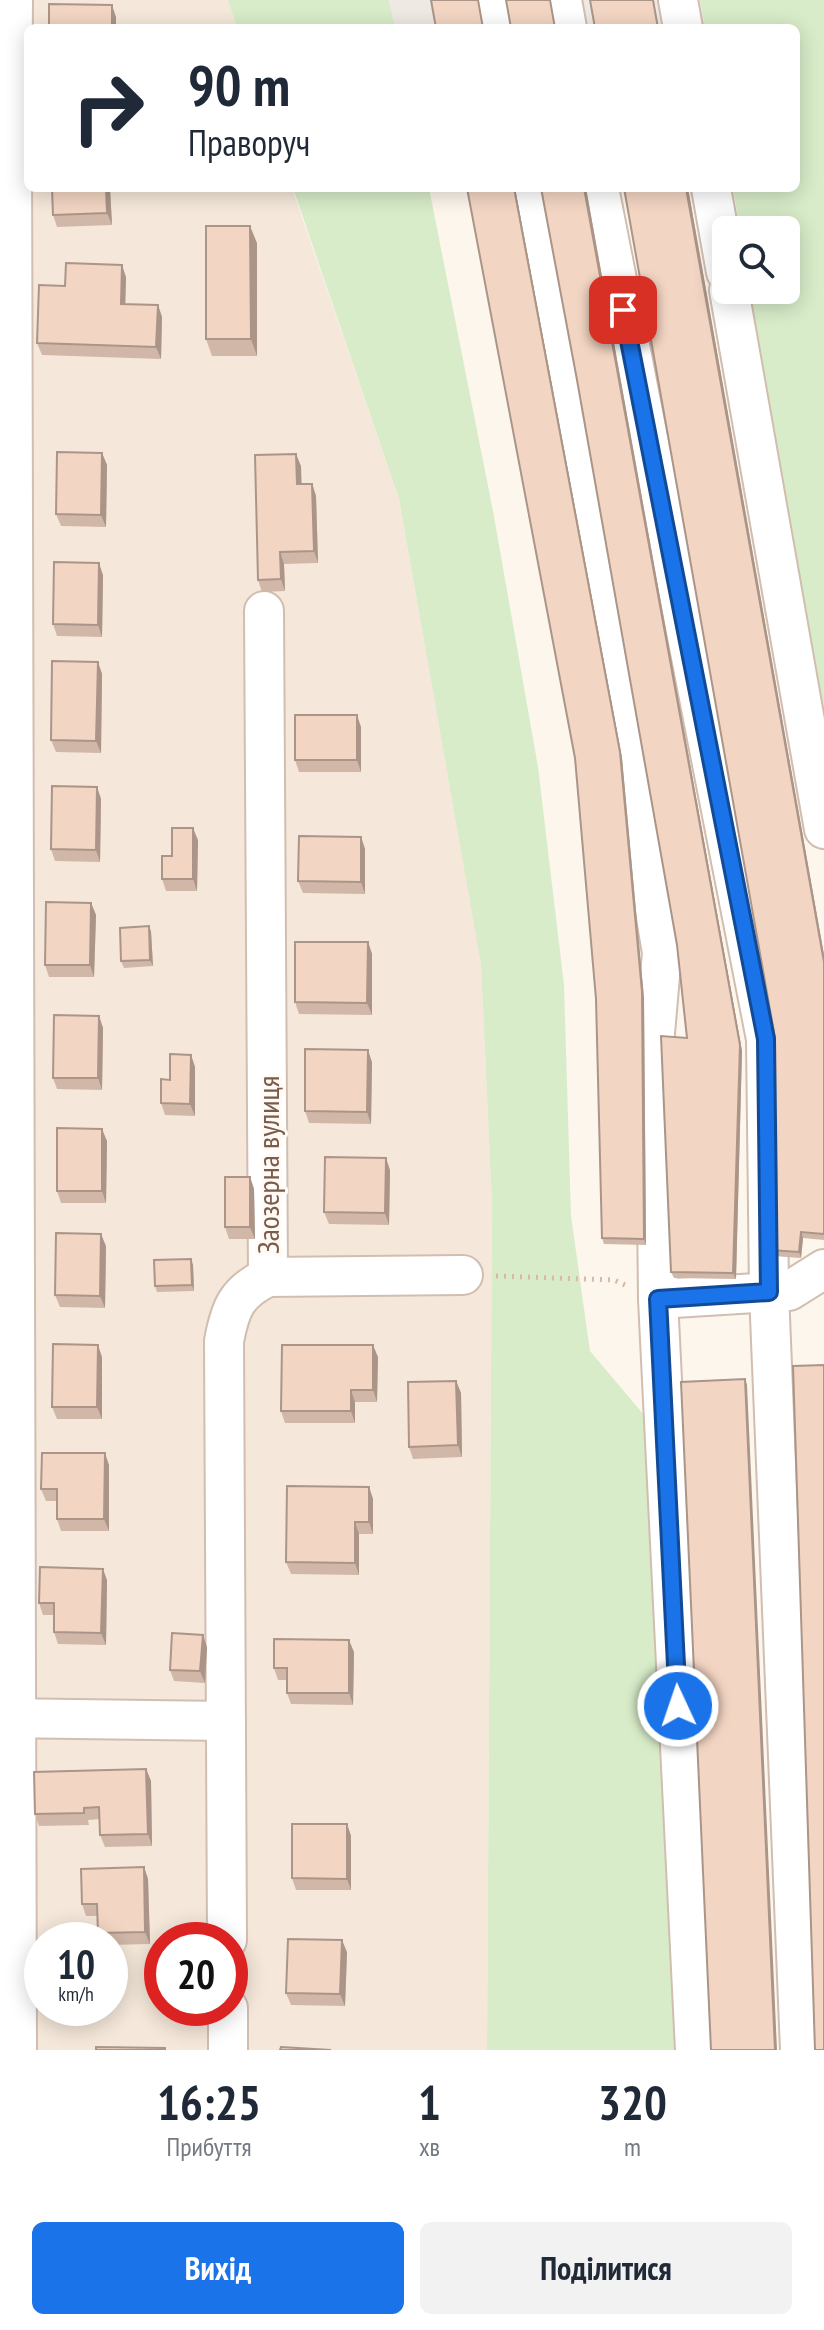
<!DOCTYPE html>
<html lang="uk">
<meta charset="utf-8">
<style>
:root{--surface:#fff;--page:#f2f2f3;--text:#1f2937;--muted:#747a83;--accent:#1a73e8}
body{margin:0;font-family:"PT Sans Narrow",sans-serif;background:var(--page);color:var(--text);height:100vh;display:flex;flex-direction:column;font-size:30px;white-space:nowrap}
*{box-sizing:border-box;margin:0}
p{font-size:26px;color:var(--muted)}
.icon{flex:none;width:44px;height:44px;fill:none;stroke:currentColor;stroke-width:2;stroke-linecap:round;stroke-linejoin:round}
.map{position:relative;height:2050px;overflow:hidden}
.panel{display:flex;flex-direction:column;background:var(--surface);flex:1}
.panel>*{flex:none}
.banner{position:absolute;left:24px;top:24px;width:776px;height:168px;border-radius:12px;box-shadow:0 4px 20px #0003;background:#fff;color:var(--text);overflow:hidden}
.tools{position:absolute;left:712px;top:216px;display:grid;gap:16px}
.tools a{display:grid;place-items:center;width:88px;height:88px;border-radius:12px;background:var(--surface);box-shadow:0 4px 20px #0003;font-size:40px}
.speed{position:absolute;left:24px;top:1922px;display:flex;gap:16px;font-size:40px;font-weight:700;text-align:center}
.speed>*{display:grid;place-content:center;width:104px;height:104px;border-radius:50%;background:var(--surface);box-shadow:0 4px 20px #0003;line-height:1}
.speed small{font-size:20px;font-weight:400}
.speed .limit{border:12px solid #d22;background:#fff;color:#111}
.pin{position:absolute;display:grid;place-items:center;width:68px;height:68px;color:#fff;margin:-34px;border-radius:16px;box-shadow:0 4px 12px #0006}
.me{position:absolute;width:88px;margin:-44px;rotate:357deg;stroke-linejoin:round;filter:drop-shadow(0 0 6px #0008)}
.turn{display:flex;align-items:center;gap:28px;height:168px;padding:0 32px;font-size:36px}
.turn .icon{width:104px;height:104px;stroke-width:2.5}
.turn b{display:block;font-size:56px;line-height:68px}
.eta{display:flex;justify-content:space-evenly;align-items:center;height:136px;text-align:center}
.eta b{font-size:48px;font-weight:700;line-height:56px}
.button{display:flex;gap:16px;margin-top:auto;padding:16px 32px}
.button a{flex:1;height:92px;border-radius:12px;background:var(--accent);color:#fff;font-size:32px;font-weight:700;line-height:92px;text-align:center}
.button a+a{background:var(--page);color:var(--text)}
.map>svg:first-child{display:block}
</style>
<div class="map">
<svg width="824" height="2050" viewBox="0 0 824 2050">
<rect width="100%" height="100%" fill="#fdf6ec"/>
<path fill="#f5e8da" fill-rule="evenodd" d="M 0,0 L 228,0 L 237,28 L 28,28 L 28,188 L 292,188 L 399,499 L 481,964 L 492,1205 L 487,2050 L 0,2050 ZM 42,1940 L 110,1940 L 110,2008 L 42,2008 ZM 162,1940 L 230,1940 L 230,2008 L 162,2008 Z"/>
<path fill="#efe9e4" d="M 389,0 L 700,0 L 705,28 L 395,28 Z"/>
<g fill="#d8ecc9">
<path d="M 228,0 L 389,0 L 395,28 L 237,28 Z"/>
<path d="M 700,0 L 824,0 L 824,719 L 750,290 L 786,290 L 786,230 L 740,230 L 733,188 L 796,188 L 796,28 L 705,28 Z"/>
<path d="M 293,188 L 429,188 L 493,511 L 538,767 L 564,985 L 571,1216 L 590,1351 L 644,1415 L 675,2050 L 487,2050 L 492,1205 L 481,965 L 399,499 Z"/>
</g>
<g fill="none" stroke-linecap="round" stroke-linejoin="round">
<defs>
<g id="minor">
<path d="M 13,0 L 12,141 L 17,2050"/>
<path d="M 492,0 L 498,28"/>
<path d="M 562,0 L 567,28"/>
<path d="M 678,0 L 683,28"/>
<path d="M 529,188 L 568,388 L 662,953 L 655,1033 L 658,1299 L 695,2050"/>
<path d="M 599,188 L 766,1039 L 769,1292 L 800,2050"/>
<path d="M 711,188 L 726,272"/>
<path d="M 729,290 L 824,829"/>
<path d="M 268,1277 L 463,1275"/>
<path d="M 658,1299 L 789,1291 L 824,1269"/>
<path d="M 0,1718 L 226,1721"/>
<path d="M 227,1940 L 224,1341 C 230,1309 236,1292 268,1277 L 264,611"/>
<path d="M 228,2008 L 228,2050"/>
</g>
</defs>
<use href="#minor" stroke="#d1beb0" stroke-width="42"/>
<path stroke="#d9b8a5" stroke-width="5" stroke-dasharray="2 6" stroke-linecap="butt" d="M 496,1276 L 614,1280 L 625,1285"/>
<use href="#minor" stroke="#fff" stroke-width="38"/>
</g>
<g fill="#d1b7a8">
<path d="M 110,188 L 112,225 L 57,227 L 53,215 Z"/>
<path d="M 467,188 L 515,188 L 622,758 L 644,998 L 646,1245 L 604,1244 L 602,1238 L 596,999 L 575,758 Z"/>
<path d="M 541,188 L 586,188 L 742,1051 L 736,1279 L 674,1278 L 671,1272 L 687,1038 L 677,945 L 577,380 Z"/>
<path d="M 688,188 L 824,955 L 824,1240 L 803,1238 L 801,1258 L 773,1256 L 770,1250 L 775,1038 Z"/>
<path d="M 257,243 L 257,356 L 212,356 L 206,339 Z"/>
<path d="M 126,277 L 125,304 L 158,305 L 162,317 L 161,359 L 42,355 L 37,343 L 65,286 Z"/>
<path d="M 102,453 L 107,465 L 106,527 L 61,526 L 56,514 Z"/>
<path d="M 301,466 L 301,484 L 312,484 L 316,496 L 318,563 L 284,564 L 285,591 L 262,592 L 258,580 Z"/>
<path d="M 103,575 L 102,637 L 57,636 L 53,624 Z"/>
<path d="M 98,662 L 102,674 L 101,753 L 56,752 L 51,740 Z"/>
<path d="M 361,727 L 361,772 L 299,772 L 295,760 Z"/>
<path d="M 97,787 L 101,799 L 100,862 L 55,861 L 51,849 Z"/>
<path d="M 361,837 L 365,849 L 365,894 L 303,893 L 298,881 Z"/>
<path d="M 198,840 L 197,891 L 166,891 L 162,879 L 172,856 Z"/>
<path d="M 91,903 L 96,915 L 94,977 L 49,977 L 45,965 Z"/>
<path d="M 149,926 L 151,932 L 153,966 L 124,968 L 121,961 Z"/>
<path d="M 368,942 L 372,954 L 372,1015 L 299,1014 L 295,1002 Z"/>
<path d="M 99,1016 L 103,1028 L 102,1090 L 57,1089 L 53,1078 Z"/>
<path d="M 191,1055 L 195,1067 L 195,1116 L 165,1115 L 161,1103 L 170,1080 Z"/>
<path d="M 372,1062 L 371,1124 L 309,1123 L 305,1111 Z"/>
<path d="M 107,1141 L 106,1203 L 61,1203 L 57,1191 Z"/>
<path d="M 390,1170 L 389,1225 L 329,1224 L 324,1212 Z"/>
<path d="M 250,1177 L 254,1189 L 255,1239 L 229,1239 L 225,1227 Z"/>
<path d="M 106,1246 L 105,1308 L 60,1307 L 55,1295 Z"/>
<path d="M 193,1265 L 194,1291 L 157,1292 L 155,1286 Z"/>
<path d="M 102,1357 L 102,1419 L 57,1419 L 52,1407 Z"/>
<path d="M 378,1357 L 377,1402 L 355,1402 L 355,1423 L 285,1423 L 281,1411 Z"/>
<path d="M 456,1381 L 461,1393 L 462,1457 L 413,1459 L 409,1447 Z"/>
<path d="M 109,1465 L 109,1531 L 61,1531 L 57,1519 L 57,1501 L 46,1501 L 41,1489 Z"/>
<path d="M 369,1487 L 373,1499 L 373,1534 L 359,1534 L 359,1575 L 291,1574 L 286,1562 Z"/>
<path d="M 107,1580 L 106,1645 L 58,1644 L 54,1632 L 54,1615 L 43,1615 L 39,1603 Z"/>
<path d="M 207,1647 L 205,1683 L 174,1681 L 170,1670 Z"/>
<path d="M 354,1652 L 353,1705 L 291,1704 L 287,1693 L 287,1680 L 278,1680 L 274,1668 Z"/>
<path d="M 146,1769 L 151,1781 L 152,1846 L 105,1847 L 100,1835 L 100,1819 L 88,1820 L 89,1825 L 39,1826 L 35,1814 Z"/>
<path d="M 347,1824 L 351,1836 L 351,1890 L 296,1890 L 292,1878 Z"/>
<path d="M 144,1867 L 148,1879 L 150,1944 L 110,1945 L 110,1940 L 100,1940 L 98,1933 L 97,1916 L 86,1916 L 82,1904 Z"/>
<path d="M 347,1952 L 345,2006 L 291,2005 L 286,1993 Z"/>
</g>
<g fill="#aa9588">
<path d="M 112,5 L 116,17 L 116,28 L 112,28 Z"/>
<path d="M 106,188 L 110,188 L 112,225 L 107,213 Z"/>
<path d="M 514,188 L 515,188 L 622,758 L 644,998 L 646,1245 L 644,1239 Z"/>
<path d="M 584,188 L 586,188 L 742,1051 L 736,1279 L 733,1273 Z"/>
<path d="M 686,188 L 688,188 L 824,955 L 824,962 Z"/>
<path d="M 250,226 L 257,243 L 257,356 L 251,339 Z"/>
<path d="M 122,265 L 126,277 L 125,316 L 121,304 Z"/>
<path d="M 158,305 L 162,317 L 161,359 L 156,347 Z"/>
<path d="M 102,453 L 107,465 L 106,527 L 101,515 Z"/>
<path d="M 296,454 L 301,466 L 302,496 L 297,484 Z"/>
<path d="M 312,484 L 316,496 L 318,563 L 314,551 Z"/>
<path d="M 280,552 L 284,564 L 285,591 L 281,579 Z"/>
<path d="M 99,563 L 103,575 L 102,637 L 98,625 Z"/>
<path d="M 98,662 L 102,674 L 101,753 L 96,741 Z"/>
<path d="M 357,715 L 361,727 L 361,772 L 357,760 Z"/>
<path d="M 97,787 L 101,799 L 100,862 L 96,850 Z"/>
<path d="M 193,828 L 198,840 L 197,891 L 193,879 Z"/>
<path d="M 361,837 L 365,849 L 365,894 L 361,882 Z"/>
<path d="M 91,903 L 96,915 L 94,977 L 90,965 Z"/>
<path d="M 149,926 L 151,932 L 153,966 L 150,960 Z"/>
<path d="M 368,942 L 372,954 L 372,1015 L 367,1003 Z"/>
<path d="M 99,1016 L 103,1028 L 102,1090 L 98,1078 Z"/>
<path d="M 368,1050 L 372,1062 L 371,1124 L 367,1112 Z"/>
<path d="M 191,1055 L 195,1067 L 195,1116 L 190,1104 Z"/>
<path d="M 102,1129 L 107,1141 L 106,1203 L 102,1191 Z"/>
<path d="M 386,1158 L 390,1170 L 389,1225 L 385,1213 Z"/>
<path d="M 250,1177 L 254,1189 L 255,1239 L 250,1227 Z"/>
<path d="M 801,1232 L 803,1238 L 801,1258 L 799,1252 Z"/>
<path d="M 101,1234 L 106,1246 L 105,1308 L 100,1296 Z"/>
<path d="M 191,1259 L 193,1265 L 194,1291 L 192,1285 Z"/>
<path d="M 98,1345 L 102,1357 L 102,1419 L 97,1407 Z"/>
<path d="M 373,1345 L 378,1357 L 377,1402 L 373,1390 Z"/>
<path d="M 745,1379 L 747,1385 L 777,2050 L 775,2050 Z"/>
<path d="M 456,1381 L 461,1393 L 462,1457 L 458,1445 Z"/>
<path d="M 351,1390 L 355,1402 L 355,1423 L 351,1411 Z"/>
<path d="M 105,1453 L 109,1465 L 109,1531 L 104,1519 Z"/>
<path d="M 369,1487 L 373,1499 L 373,1534 L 369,1522 Z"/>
<path d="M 355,1522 L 359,1534 L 359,1575 L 355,1563 Z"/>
<path d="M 103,1569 L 107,1580 L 106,1645 L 101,1633 Z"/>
<path d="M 203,1635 L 207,1647 L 205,1683 L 200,1671 Z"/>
<path d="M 349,1640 L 354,1652 L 353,1705 L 349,1693 Z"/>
<path d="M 146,1769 L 151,1781 L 152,1846 L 148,1834 Z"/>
<path d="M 347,1824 L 351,1836 L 351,1890 L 347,1879 Z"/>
<path d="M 144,1867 L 148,1879 L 150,1944 L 145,1932 Z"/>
<path d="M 342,1940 L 347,1952 L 345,2006 L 340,1994 Z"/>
</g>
<g fill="#f3d5c3" stroke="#aa9588" stroke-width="2">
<path d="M 431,0 L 478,0 L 483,28 L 436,28 Z"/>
<path d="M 506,0 L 550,0 L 555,28 L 511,28 Z"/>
<path d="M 590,0 L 653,0 L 658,28 L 595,28 Z"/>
<path d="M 49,4 L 112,5 L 112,28 L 49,28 Z"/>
<path d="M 52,188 L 106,188 L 107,213 L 53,215 Z"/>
<path d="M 467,188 L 514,188 L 620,752 L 642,992 L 644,1239 L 602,1238 L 596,999 L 575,758 Z"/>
<path d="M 541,188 L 584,188 L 740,1045 L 733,1273 L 671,1272 L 661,1036 L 687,1038 L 677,945 L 577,380 Z"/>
<path d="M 624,188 L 686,188 L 824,962 L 824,1234 L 801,1232 L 799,1252 L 770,1250 L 775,1038 Z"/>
<path d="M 206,226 L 250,226 L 251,339 L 206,339 Z"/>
<path d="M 66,263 L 122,265 L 121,304 L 158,305 L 156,347 L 37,343 L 39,285 L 65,286 Z"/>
<path d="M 57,452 L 102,453 L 101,515 L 56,514 Z"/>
<path d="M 296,454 L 297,484 L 312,484 L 314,551 L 280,552 L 281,579 L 258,580 L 255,455 Z"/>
<path d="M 54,562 L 99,563 L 98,625 L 53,624 Z"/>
<path d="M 52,661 L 98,662 L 96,741 L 51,740 Z"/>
<rect x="295" y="715" width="62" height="45"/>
<path d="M 52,786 L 97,787 L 96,850 L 51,849 Z"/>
<path d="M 172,828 L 193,828 L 193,879 L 162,879 L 162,856 L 172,856 Z"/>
<path d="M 299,836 L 361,837 L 361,882 L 298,881 Z"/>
<path d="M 46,902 L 91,903 L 90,965 L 45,965 Z"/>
<path d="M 149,926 L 150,960 L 121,961 L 120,928 Z"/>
<path d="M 295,942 L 368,942 L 367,1003 L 295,1002 Z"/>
<path d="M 54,1015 L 99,1016 L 98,1078 L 53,1078 Z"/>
<path d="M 305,1049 L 368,1050 L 367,1112 L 305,1111 Z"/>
<path d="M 170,1054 L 191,1055 L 190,1104 L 161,1103 L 161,1079 L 170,1080 Z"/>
<path d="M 57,1128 L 102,1129 L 102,1191 L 57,1191 Z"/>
<path d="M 325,1157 L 386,1158 L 385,1213 L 324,1212 Z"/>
<rect x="225" y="1177" width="25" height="50"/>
<path d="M 56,1233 L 101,1234 L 100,1296 L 55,1295 Z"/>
<path d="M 191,1259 L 192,1285 L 155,1286 L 154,1260 Z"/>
<path d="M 53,1344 L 98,1345 L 97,1407 L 52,1407 Z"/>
<path d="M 282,1345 L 373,1345 L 373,1390 L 351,1390 L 351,1411 L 281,1411 Z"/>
<path d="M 824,1365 L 824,2050 L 815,2050 L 793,1366 Z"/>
<path d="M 745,1379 L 775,2050 L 711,2050 L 681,1382 Z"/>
<path d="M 456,1381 L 458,1445 L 409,1447 L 408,1382 Z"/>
<path d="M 42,1453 L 105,1453 L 104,1519 L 57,1519 L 57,1489 L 41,1489 Z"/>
<path d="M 287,1486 L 369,1487 L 369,1522 L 355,1522 L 355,1563 L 286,1562 Z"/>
<path d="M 40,1567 L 103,1569 L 101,1633 L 54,1632 L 54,1603 L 39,1603 Z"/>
<path d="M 172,1633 L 203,1635 L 200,1671 L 170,1670 Z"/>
<path d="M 274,1639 L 349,1640 L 349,1693 L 287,1693 L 287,1668 L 274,1668 Z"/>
<path d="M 146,1769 L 148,1834 L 100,1835 L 99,1807 L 84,1808 L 84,1813 L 35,1814 L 34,1772 Z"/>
<path d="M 292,1824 L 347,1824 L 347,1879 L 292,1878 Z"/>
<path d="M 144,1867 L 145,1932 L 98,1933 L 97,1904 L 82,1904 L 81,1869 Z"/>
<path d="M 288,1939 L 342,1940 L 340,1994 L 286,1993 Z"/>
<path d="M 96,2047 L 165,2048 L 165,2050 L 96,2050 Z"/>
<path d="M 281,2047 L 331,2050 L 280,2050 Z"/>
</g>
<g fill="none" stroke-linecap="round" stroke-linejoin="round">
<defs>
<path id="route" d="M 623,310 L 766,1039 L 769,1292 L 658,1299 L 678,1706"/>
</defs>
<use href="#route" stroke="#114b97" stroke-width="20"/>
<use href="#route" stroke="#1a73e8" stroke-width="14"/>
</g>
<g text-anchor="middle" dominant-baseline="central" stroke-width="6" stroke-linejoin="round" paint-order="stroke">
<g font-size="30" fill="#7a5c4d" stroke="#fffaf3">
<text transform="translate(267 1165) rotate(-90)">Заозерна вулиця</text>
</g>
</g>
</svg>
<div class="tools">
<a><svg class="icon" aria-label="search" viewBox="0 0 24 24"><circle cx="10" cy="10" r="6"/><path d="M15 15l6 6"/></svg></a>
</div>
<div class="speed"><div>10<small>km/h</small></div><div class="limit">20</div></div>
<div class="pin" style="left:623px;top:310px;background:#d93025"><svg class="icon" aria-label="arrive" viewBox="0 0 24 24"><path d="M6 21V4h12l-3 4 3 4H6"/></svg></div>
<svg class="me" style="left:678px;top:1706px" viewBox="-20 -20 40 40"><circle r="17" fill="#1a73e8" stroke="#fff" stroke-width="3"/><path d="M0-11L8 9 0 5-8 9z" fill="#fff"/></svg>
<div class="banner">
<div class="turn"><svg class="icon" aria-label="right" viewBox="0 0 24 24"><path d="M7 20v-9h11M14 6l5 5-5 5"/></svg><div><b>90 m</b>Праворуч</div></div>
</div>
</div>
<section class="panel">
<div class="eta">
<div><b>16:25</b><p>Прибуття</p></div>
<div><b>1</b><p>хв</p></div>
<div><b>320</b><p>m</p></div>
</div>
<div class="button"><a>Вихід</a><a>Поділитися</a></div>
</section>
